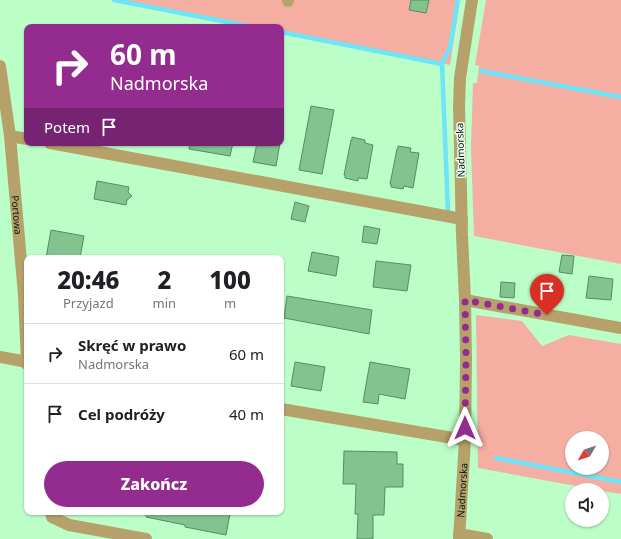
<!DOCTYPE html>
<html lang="pl">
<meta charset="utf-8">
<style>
:root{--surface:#fff;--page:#f2f2f2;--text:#202124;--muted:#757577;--line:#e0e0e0;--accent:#942c8f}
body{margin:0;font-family:"Noto Sans",sans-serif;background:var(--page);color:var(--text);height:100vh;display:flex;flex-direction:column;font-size:15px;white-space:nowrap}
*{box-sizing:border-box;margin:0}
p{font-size:13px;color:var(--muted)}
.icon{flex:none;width:22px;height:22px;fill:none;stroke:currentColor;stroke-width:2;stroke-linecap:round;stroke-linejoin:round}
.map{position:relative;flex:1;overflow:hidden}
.drawer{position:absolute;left:24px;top:255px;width:260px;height:260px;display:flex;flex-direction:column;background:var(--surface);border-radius:8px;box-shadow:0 1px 3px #0004}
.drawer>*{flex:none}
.banner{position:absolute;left:24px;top:24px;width:260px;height:122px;border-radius:8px;box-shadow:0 1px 3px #0004;background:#942c8f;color:#fff;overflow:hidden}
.needle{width:26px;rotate:231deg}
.controls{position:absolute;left:565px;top:431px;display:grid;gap:8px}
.controls a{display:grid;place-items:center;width:44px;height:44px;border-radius:50%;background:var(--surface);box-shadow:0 1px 3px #0004;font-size:20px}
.pin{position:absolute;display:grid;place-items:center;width:34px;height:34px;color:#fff;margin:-41px -17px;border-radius:50% 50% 50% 0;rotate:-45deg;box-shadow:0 0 4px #0007}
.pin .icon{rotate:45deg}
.me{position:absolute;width:44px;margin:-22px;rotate:0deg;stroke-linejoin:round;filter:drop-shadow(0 0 3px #0008)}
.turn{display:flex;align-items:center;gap:14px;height:84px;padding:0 20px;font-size:18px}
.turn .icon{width:52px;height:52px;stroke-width:2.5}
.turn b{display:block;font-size:28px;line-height:34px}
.then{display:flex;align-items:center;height:38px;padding:0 20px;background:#0003;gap:8px;font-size:15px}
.eta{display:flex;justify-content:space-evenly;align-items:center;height:68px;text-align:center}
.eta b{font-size:24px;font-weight:800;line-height:28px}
.button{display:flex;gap:8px;margin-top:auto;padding:8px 20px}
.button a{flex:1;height:46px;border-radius:24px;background:var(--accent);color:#fff;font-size:16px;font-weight:800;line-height:46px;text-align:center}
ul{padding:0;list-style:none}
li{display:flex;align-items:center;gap:12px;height:60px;padding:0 20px;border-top:1px solid var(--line)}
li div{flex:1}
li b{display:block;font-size:15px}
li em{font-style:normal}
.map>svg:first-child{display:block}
</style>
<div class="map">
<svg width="621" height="539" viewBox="0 0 621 539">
<rect width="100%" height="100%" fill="#bcfec8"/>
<g fill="#f4aea2" fill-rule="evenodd">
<path d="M 114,0 L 460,0 L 450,65 L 281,32 L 281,27 L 253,27 Z"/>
<path d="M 486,0 L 621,0 L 621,264 L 474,236 L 471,148 L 473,83 L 477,83 L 479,66 L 475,65 Z"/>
<path d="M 476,315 L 522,321 L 542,346 L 569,335 L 621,344 L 621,494 L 602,491 L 602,490 L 598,490 L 478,468 ZM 572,438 L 602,438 L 602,468 L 572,468 Z"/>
</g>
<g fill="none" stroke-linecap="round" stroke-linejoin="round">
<g stroke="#6de4f7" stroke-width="4.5">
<path d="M 114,0 L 253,27"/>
<path d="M 281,32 L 442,64"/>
<path d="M 481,71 L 621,97"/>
<path d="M 448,212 L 442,64 L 450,47 L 458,0"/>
<path d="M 496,458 L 621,482"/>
</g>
</g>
<g fill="#83c390" stroke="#518f5f">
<path d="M 411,0 L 429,0 L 426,13 L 409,10 Z"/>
<path d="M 311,106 L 334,110 L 322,174 L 299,170 Z"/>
<path d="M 352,137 L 365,140 L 365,143 L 373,145 L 367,179 L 358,178 L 358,181 L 345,178 L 345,175 L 344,175 L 351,140 L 352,140 Z"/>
<path d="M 190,143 L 233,143 L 230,156 L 189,149 Z"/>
<path d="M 257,143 L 280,143 L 276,166 L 253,162 Z"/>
<path d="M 398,146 L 411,148 L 410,152 L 419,153 L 413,188 L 404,186 L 403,189 L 391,187 L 391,184 L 390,184 L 397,149 L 398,149 Z"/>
<path d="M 97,181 L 129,187 L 128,192 L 132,196 L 127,200 L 126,205 L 94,199 Z"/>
<path d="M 295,202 L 309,206 L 305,222 L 291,219 Z"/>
<path d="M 364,226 L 380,229 L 377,244 L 362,242 Z"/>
<path d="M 51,230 L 84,236 L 80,258 L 46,258 Z"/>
<path d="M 312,252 L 339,257 L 336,276 L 308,271 Z"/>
<path d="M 562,255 L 574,256 L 572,274 L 559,272 Z"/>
<path d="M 376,261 L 411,265 L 407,291 L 373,287 Z"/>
<path d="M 589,276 L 613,279 L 611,300 L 586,298 Z"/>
<path d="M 501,282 L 515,283 L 514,298 L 500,297 Z"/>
<path d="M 287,296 L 372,310 L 369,334 L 284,318 Z"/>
<path d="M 295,362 L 325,367 L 321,391 L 291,386 Z"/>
<path d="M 370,362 L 410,369 L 405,399 L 379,394 L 378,404 L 363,402 Z"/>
<path d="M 344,451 L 397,452 L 397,464 L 403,464 L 403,487 L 385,487 L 384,515 L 373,515 L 373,539 L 357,539 L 358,514 L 355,514 L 356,484 L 343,484 Z"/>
<path d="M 147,512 L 219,512 L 230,514 L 226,535 L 185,527 L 185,525 L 146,517 Z"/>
</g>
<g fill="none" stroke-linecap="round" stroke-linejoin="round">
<g stroke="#b6a16b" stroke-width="12">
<path d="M 288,1 L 288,0"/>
<path id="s1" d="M 0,66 L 10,136 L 24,295 L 27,364"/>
<path d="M 10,136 L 27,139"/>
<path d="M 50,143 L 462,219"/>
<path d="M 465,300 L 621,328"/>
<path d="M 0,357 L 27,362"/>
<path d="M 281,409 L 465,440"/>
<path d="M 51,512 L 52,517 L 69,525 L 146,539"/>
<path d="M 459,534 L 487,539"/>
<path id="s2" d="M 459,539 L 465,440 L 466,359 L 465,300 L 462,235 L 459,106 L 460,78 L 472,0"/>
</g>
</g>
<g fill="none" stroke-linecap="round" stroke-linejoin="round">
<path stroke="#942c8f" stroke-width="7" stroke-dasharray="0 12.6" d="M 465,428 L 466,359 L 465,300 L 547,315"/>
</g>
<g text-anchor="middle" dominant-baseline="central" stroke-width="3" stroke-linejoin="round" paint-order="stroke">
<g font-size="10" fill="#031d0a" stroke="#effcf1">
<text transform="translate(460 150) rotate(-92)">Nadmorska</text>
<text stroke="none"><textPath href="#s1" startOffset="150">Portowa</textPath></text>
<text stroke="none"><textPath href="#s2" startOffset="49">Nadmorska</textPath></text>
</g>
</g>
</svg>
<div class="controls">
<a><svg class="needle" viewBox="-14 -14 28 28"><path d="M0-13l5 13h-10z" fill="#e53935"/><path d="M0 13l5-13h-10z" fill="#757577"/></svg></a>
<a><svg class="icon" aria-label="sound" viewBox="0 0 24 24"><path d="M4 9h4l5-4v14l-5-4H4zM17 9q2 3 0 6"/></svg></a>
</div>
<div class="pin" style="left:547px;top:315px;background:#d93025"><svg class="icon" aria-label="arrive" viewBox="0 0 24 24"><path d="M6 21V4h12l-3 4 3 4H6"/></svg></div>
<svg class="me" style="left:465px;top:428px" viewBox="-20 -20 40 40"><path d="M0-17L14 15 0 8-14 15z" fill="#942c8f" stroke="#fff" stroke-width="4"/></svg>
<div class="banner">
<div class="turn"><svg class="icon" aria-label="right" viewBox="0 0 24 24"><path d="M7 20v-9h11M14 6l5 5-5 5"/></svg><div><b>60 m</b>Nadmorska</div></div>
<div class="then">Potem<svg class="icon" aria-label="arrive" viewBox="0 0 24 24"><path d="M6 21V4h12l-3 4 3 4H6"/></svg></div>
</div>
<section class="drawer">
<div class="eta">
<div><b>20:46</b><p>Przyjazd</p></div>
<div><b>2</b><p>min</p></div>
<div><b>100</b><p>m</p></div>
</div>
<ul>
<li><svg class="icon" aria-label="right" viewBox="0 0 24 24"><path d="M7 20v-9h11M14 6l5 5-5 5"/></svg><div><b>Skręć w prawo</b><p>Nadmorska</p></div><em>60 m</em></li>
<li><svg class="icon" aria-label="arrive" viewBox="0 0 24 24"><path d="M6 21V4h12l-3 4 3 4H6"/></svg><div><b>Cel podróży</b></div><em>40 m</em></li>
</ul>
<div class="button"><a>Zakończ</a></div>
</section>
</div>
